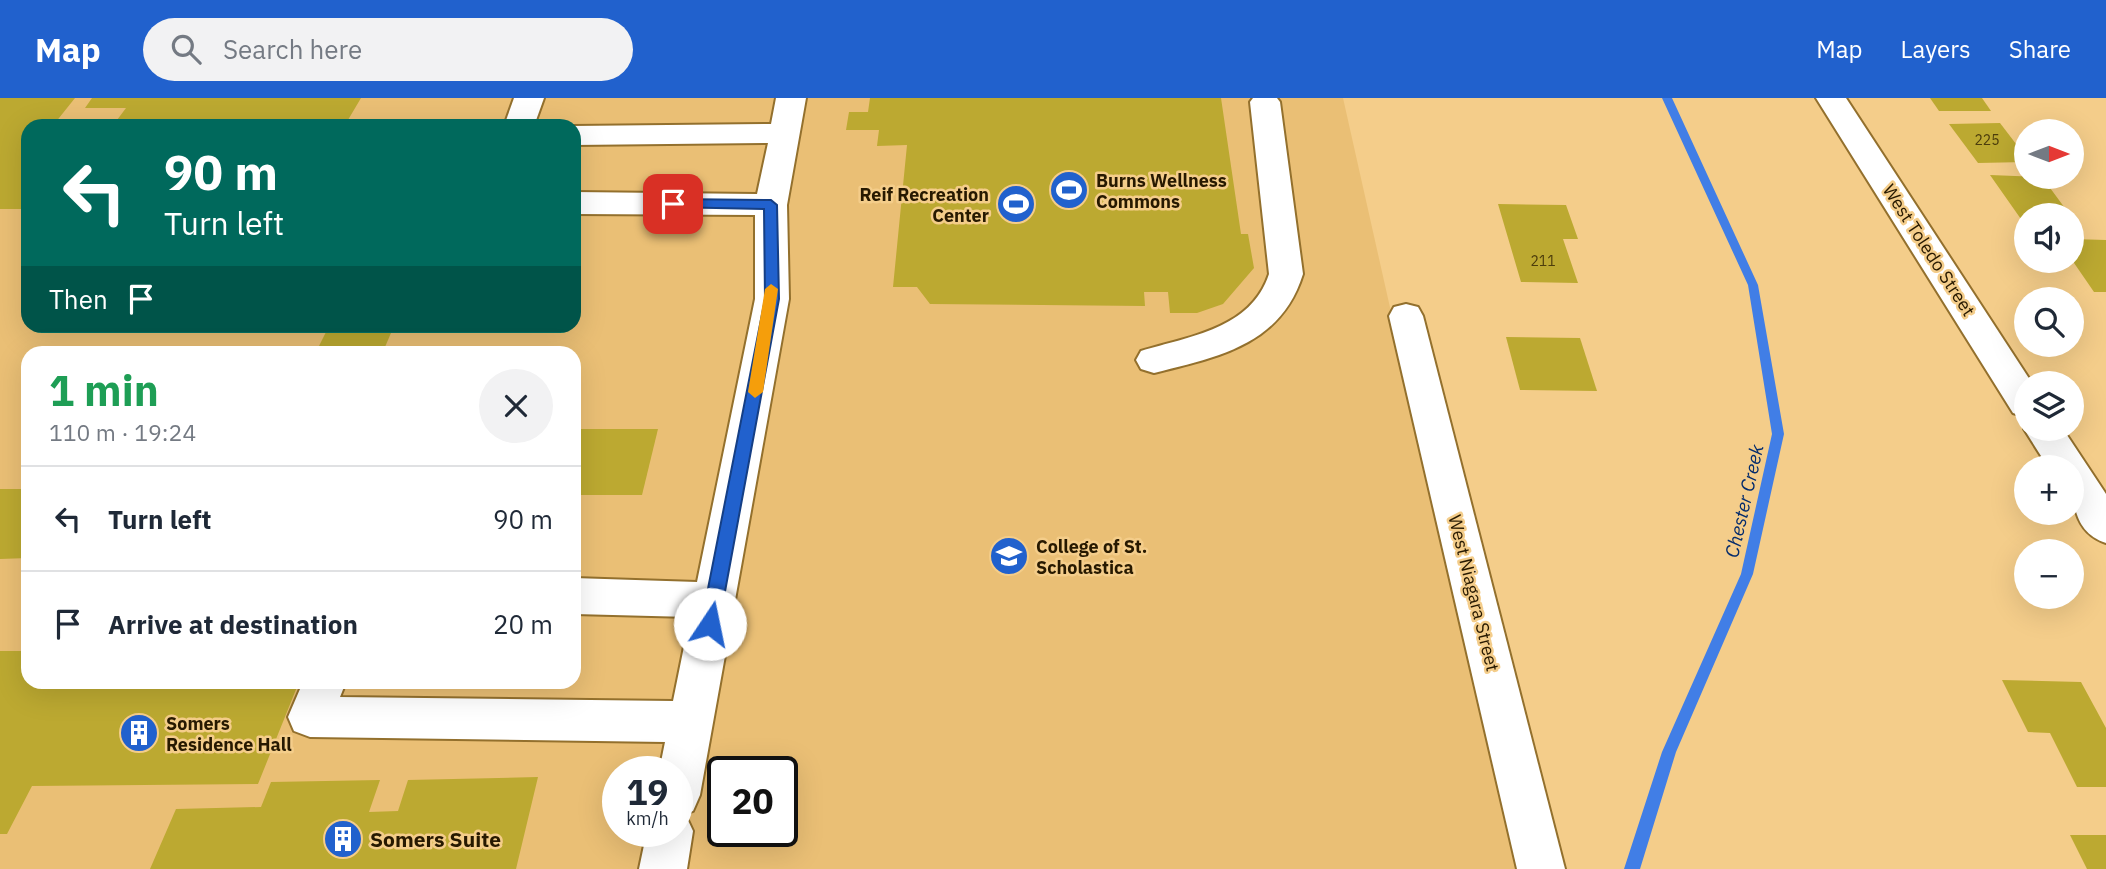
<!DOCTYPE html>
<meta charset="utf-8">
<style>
:root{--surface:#fff;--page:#f2f2f3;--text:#1f2937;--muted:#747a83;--line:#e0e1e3;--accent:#2161cd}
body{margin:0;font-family:"IBM Plex Sans",sans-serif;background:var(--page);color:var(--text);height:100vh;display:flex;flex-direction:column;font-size:26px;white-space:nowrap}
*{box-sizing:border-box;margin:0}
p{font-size:23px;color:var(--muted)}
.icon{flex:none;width:38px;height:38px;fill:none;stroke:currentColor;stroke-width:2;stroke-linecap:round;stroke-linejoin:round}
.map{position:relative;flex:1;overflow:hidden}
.panel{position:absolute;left:21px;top:248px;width:560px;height:343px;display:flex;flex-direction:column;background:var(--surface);border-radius:21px;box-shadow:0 7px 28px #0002}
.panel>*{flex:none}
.top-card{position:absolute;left:21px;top:21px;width:560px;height:214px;border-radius:21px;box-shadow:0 7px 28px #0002;background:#00695c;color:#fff;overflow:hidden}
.needle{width:46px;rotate:90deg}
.buttons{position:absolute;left:2014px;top:21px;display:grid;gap:14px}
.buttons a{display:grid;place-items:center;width:70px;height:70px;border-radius:50%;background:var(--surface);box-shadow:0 7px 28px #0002;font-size:35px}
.speed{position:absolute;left:602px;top:658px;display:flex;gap:14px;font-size:35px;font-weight:700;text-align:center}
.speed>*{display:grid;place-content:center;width:91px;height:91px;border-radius:50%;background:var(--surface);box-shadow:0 7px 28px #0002;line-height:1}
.speed small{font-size:18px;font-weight:400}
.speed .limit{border:4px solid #111;border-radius:10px;background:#fff;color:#111}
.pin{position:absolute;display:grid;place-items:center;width:60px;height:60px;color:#fff;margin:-30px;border-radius:14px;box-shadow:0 4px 10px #0006}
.me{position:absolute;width:77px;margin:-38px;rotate:11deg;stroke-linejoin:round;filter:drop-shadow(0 0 5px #0008)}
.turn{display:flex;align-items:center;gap:24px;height:147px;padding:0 28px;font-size:32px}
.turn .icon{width:91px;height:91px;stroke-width:2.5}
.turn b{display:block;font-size:49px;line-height:60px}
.then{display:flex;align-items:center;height:66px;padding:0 28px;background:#0003;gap:14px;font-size:26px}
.round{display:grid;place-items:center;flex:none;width:74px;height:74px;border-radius:37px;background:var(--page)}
.summary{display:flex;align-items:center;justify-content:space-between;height:119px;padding:0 28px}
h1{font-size:42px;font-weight:700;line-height:52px;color:#1e9e55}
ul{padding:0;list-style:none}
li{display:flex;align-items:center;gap:21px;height:105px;padding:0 28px;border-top:2px solid var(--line)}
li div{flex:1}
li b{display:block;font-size:26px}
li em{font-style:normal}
header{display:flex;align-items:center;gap:42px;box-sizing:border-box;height:98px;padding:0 35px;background:var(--accent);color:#fff}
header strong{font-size:33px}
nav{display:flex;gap:38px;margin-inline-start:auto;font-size:24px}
.search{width:490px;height:63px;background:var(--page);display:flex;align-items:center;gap:18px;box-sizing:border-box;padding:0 24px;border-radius:38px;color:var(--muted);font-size:26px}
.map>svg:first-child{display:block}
</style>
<header>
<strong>Map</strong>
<div class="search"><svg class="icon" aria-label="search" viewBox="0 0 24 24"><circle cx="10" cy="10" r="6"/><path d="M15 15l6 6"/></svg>Search here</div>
<nav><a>Map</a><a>Layers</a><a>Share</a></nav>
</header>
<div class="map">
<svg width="2106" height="771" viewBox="0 0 2106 771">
<rect width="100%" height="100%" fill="#f4cd8a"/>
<path fill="#eabf75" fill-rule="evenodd" d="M 0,0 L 1343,0 L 1516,771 L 0,771 ZM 28,28 L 574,28 L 574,228 L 28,228 ZM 28,256 L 574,256 L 574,584 L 28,584 ZM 618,674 L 677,674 L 677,733 L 618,733 ZM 723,674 L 782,674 L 782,733 L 723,733 Z"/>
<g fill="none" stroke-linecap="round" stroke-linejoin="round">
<path fill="#417ee6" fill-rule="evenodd" d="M 1662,0 L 1672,0 L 1758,187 L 1784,336 L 1753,476 L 1676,654 L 1640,771 L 1624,771 L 1662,654 L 1741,476 L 1772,336 L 1748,187 Z"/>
</g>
<g fill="#bca931">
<path d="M 0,0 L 75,0 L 55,25 L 95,25 L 93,28 L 28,28 L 28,111 L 0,111 Z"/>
<path d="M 92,0 L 361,0 L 345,27 L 327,28 L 221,28 L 225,22 L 117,22 L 126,10 L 85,10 Z"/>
<path d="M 870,0 L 1221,0 L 1241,136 L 1248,136 L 1254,170 L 1223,206 L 1197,215 L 1170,215 L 1168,194 L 1144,194 L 1145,208 L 930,206 L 917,189 L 893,189 L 907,47 L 877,48 L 879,32 L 846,32 L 849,14 L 868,14 Z"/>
<path d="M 1930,0 L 1982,0 L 1991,13 L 1939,13 Z"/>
<path d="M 2000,25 L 2026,59 L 2026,64 L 1978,65 L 1949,26 Z"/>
<path d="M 1990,77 L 2042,79 L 2070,117 L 2026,117 L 2026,124 L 2023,124 Z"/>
<path d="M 1498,106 L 1566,107 L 1578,141 L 1563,141 L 1578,185 L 1521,184 Z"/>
<path d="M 2072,141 L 2106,142 L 2106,194 L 2094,194 L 2072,162 Z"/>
<path d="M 329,228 L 394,228 L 382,256 L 315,256 Z"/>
<path d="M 1506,239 L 1580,240 L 1597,293 L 1520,292 Z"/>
<path d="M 574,331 L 658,331 L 642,397 L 574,397 Z"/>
<path d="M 0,391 L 28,391 L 28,460 L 0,461 Z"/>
<path d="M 0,553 L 28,553 L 28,584 L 299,584 L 258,686 L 32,688 L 7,736 L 0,736 Z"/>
<path d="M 2002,582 L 2081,584 L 2106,630 L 2106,689 L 2077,689 L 2050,635 L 2028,634 Z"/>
<path d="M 538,679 L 516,771 L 150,771 L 176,711 L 261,709 L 271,684 L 380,682 L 369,714 L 398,713 L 408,682 Z"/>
<path d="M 2070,737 L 2106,737 L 2106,771 L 2087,771 Z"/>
</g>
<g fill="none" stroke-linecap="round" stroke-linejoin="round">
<defs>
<g id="minor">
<path d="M 514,0 L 544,0 L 534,28 L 504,28 Z"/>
<path d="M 776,0 L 806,0 L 787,107 L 789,201 L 700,697 L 693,713 L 685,716 L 693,733 L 687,771 L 639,771 L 647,733 L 677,733 L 677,674 L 659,674 L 665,644 L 310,639 L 294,633 L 288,619 L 303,584 L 346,584 L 340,599 L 673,603 L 690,519 L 574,516 L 574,480 L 697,484 L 755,201 L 755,117 L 574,116 L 574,94 L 757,96 L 768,45 L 574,47 L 572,28 L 771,26 Z"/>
<path d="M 1253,0 L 1277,0 L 1280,4 L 1303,176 C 1281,247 1218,259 1154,275 L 1141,271 L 1136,262 L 1141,253 C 1190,238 1251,231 1269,176 L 1250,4 Z"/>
<path d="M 1816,0 L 1846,0 L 2032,285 L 2026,285 L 2026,319 L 2013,315 Z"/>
<path d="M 1406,206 L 1418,209 L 1423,218 L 1565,771 L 1517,771 L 1389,218 L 1394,209 Z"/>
<path d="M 2026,327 L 2026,331 L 2063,331 L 2106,396 L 2106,445 C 2072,434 2072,400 2072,369 L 2048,369 L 2024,331 Z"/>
</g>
</defs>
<use href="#minor" stroke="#93702d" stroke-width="4"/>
<use href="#minor" fill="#fff" fill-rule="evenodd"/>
</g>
<path fill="#2161cd" stroke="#153f85" stroke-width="2" d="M 673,101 L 771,102 L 777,107 L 779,201 L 719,526 L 710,533 L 701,526 L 765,201 L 764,111 L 668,109 L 666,106 Z"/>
<path fill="#f59e0b" d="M 771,186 L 778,191 L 763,294 L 755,300 L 748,294 L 765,191 Z"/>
<defs>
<symbol id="stadium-disc" viewBox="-11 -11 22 22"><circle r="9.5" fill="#2161cd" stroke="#f4cd8a"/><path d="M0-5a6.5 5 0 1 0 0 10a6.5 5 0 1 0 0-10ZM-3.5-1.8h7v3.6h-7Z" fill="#fff"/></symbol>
<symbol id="university-disc" viewBox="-11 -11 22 22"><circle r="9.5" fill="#2161cd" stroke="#f4cd8a"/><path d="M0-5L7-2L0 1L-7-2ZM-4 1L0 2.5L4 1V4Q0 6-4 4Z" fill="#fff"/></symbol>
<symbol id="building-disc" viewBox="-11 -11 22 22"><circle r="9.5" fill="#2161cd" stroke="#f4cd8a"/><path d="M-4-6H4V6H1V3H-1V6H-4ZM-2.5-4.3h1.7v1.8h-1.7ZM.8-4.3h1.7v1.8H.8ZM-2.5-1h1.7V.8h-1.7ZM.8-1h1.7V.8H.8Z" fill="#fff"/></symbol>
</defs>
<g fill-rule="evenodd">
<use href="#stadium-disc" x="1047" y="70" width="44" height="44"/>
<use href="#stadium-disc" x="994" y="84" width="44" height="44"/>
<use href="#university-disc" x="987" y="436" width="44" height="44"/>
<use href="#building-disc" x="117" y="613" width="44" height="44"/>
<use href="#building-disc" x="321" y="719" width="44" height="44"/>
</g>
<g text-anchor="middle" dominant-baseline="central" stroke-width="5" stroke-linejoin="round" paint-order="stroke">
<g font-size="14" fill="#4c3d0c">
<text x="1987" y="42">225</text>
<text x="1543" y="163">211</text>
</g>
<g font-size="18" font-weight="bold" fill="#271900" stroke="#f4cd8a" text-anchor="start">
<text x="1096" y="82">Burns Wellness<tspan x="1096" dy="21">Commons</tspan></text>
<text x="989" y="96" text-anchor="end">Reif Recreation<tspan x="989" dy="21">Center</tspan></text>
<text x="1036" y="448">College of St.<tspan x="1036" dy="21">Scholastica</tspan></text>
<text x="166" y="625">Somers<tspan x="166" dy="21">Residence Hall</tspan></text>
</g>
<g font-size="18" fill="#271900" stroke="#f4cd8a">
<text transform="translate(1929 152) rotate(57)">West Toledo Street</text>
<text transform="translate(1474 495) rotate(76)">West Niagara Street</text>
</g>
<g font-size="19" font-style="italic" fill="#052c6c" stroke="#f4cd8a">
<text transform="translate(1744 403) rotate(-77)">Chester Creek</text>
</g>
<g font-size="21" font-weight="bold" fill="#271900" stroke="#f4cd8a" text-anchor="start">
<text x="370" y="741">Somers Suite</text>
</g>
</g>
</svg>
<div class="buttons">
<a><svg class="needle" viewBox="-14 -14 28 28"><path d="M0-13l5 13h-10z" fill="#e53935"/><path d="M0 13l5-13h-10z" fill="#747a83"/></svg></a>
<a><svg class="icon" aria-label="sound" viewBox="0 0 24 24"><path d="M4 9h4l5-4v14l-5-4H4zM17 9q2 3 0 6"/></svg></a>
<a><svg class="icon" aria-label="search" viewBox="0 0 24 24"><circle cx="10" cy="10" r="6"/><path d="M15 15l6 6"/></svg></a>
<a><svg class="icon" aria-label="layers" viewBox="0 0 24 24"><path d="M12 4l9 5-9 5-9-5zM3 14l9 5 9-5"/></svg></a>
<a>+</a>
<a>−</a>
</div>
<div class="speed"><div>19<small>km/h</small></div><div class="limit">20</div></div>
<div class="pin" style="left:673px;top:106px;background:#d93025"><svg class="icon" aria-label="arrive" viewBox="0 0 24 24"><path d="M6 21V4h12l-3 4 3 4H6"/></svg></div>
<svg class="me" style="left:710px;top:526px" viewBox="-20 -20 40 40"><circle r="19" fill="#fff"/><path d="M0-13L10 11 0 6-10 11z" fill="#2161cd"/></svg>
<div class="top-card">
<div class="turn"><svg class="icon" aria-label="left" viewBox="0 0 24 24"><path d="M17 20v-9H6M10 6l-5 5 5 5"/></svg><div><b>90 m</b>Turn left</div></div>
<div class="then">Then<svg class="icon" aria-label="arrive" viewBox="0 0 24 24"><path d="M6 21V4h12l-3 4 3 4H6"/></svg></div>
</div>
<section class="panel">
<div class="summary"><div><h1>1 min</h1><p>110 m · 19:24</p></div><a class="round"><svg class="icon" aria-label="close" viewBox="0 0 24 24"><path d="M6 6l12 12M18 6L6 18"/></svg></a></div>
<ul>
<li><svg class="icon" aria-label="left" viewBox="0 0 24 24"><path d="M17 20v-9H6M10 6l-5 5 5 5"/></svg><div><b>Turn left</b></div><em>90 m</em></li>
<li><svg class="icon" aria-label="arrive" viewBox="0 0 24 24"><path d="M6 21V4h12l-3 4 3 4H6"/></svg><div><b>Arrive at destination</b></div><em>20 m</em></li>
</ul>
</section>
</div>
